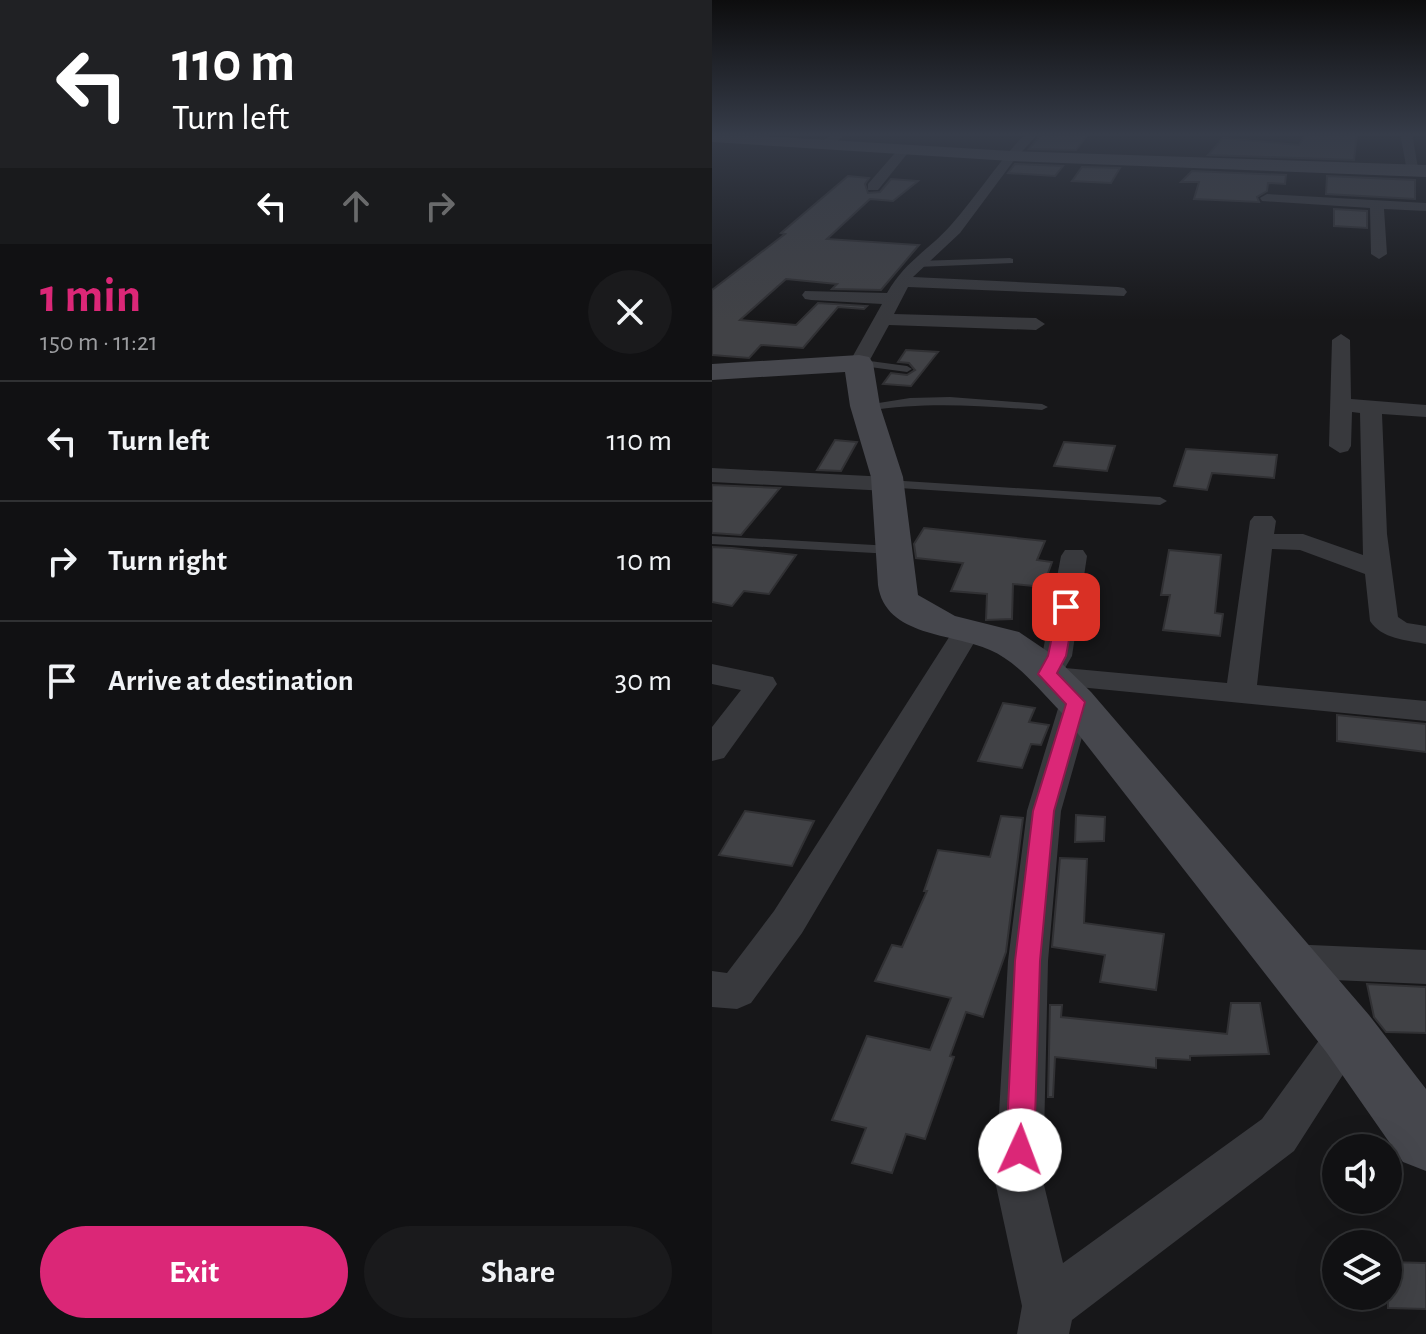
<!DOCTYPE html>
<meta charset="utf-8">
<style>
:root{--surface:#111113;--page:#1a1a1c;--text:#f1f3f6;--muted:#9c9da0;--line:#303133;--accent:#db2777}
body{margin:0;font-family:"Alegreya Sans",sans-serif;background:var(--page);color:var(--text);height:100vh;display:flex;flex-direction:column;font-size:30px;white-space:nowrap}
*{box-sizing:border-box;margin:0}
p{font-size:26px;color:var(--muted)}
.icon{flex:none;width:44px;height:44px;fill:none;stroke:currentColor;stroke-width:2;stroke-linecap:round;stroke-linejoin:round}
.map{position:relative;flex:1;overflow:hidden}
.drawer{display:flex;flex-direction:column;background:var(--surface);width:712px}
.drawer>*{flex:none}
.top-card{background:#202124;color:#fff;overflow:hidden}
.buttons{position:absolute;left:610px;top:1134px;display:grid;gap:16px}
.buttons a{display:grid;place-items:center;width:80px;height:80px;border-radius:50%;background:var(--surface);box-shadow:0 8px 32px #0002,0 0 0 2px var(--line);font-size:40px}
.pin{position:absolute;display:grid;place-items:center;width:68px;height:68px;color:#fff;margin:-34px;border-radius:16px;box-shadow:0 4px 12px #0006}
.me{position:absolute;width:88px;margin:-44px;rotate:2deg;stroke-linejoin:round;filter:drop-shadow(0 0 6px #0008)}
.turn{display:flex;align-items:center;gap:28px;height:168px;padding:0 40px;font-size:36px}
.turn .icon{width:104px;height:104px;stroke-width:2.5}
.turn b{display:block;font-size:56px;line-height:68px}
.lanes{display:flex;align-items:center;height:76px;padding:0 40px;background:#0003;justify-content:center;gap:40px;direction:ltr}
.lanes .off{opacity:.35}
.round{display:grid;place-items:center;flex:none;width:84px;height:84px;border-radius:42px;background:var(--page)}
.overview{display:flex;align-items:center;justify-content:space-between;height:136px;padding:0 40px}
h1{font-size:48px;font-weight:700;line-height:60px;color:var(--accent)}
.action{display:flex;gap:16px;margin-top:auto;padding:16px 40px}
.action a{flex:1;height:92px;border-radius:48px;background:var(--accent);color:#fff;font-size:32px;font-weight:700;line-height:92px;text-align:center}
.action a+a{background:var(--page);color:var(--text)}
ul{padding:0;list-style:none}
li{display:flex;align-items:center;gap:24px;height:120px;padding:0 40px;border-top:2px solid var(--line)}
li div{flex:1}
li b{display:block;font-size:30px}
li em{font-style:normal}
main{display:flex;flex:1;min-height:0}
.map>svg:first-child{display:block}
</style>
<main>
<section class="drawer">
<div class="top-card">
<div class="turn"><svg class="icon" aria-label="left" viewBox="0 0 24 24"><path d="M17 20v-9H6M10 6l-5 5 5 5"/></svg><div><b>110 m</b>Turn left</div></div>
<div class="lanes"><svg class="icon" aria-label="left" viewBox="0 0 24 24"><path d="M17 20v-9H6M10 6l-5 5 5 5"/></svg><svg class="icon off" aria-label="ahead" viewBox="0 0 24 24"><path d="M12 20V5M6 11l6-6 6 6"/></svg><svg class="icon off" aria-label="right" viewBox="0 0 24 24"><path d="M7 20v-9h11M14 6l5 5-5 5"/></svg></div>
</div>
<div class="overview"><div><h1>1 min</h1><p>150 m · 11:21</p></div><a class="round"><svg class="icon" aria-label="close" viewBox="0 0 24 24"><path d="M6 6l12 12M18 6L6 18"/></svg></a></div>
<ul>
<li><svg class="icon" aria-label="left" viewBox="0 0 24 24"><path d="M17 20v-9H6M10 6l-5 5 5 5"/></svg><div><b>Turn left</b></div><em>110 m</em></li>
<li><svg class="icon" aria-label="right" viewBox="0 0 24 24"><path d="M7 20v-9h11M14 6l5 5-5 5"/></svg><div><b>Turn right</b></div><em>10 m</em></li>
<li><svg class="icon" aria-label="arrive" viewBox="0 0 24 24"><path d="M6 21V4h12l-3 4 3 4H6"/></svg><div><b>Arrive at destination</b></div><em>30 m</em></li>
</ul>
<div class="action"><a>Exit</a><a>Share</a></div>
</section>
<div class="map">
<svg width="714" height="1334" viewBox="0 0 714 1334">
<rect width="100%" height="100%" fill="#171719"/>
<g fill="#414246" stroke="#313134" stroke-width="2">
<path d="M 330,133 L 377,133 L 364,150 L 317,149 Z"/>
<path d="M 594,133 L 645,133 L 642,160 L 496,155 L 511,138 L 587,145 Z"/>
<path d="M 303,164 L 351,166 L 343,176 L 296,173 Z"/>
<path d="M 370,167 L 408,168 L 399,183 L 360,181 Z"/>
<path d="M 480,171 L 574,175 L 573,184 L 556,183 L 555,191 L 545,197 L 547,202 L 482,199 L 487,182 L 469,182 Z"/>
<path d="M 136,176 L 157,178 L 153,184 L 156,193 L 168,192 L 179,179 L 206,181 L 181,201 L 158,199 L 115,239 L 207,245 L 169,290 L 120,289 L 125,284 L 74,279 L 28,320 L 84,325 L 106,303 L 155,306 L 152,309 L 126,307 L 91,348 L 49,345 L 37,358 L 0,355 L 0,290 L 73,234 L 69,233 Z"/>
<path d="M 615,176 L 703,180 L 703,199 L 614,194 Z"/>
<path d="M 622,209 L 655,211 L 655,228 L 622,226 Z"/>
<path d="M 194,350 L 226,352 L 199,386 L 171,384 L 179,373 L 195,375 L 203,370 L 197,363 L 186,362 Z"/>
<path d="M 123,440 L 145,442 L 129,471 L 105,470 Z"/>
<path d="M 352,442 L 403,446 L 395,471 L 342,466 Z"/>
<path d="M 474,449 L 565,455 L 562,478 L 500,473 L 495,490 L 462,486 Z"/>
<path d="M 0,485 L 68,488 L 29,535 L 0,533 Z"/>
<path d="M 212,528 L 333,541 L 325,560 L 340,562 L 331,587 L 301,584 L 300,619 L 274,620 L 275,594 L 239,591 L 251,563 L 204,558 L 202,544 Z"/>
<path d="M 0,547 L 20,548 L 84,555 L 57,594 L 32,591 L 20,606 L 0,602 Z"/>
<path d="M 457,550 L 509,555 L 503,613 L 511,614 L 508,636 L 451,630 L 458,595 L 449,595 Z"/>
<path d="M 291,703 L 323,708 L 317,722 L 337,725 L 329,745 L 319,744 L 310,768 L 266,761 Z"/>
<path d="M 625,715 L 714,724 L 714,752 L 625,741 Z"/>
<path d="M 33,811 L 102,821 L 80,866 L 7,855 Z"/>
<path d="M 364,815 L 393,817 L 392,841 L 363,842 Z"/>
<path d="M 289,816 L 311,818 L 294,952 L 271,1017 L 254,1012 L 238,1056 L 242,1057 L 213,1139 L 194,1134 L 180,1173 L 140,1163 L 154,1128 L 120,1120 L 155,1036 L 218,1050 L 239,998 L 163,981 L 180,945 L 190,947 L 215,891 L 212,891 L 226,850 L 278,857 Z"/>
<path d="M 348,858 L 375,859 L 372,923 L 452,934 L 444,990 L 388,982 L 393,955 L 340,947 Z"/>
<path d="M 655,984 L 714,987 L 714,1033 L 674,1032 L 662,1017 Z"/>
<path d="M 519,1003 L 548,1003 L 557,1054 L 478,1056 L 478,1060 L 444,1058 L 444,1068 L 343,1057 L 341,1097 L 336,1097 L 338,1005 L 350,1005 L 349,1017 L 515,1034 Z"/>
<path d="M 676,1262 L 714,1263 L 714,1309 L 676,1308 Z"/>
</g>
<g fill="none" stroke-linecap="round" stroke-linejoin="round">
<g fill="#38393d" fill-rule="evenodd">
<path d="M 298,258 L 301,259 L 301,263 L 205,267 L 201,264 L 205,261 Z"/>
<path d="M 158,361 L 195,366 L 200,369 L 195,372 L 158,367 L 146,369 L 141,366 Z"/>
<path d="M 238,397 L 330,404 L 336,407 L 330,410 C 266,406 218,401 154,411 L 148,408 L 154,405 L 198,398 Z"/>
<path d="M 176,480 L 448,497 L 455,501 L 448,505 L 172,487 L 170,484 Z"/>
<path d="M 0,536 L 180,546 L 187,550 L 180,554 L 0,544 Z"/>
</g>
<g fill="#38393d" fill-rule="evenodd">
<path d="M 121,133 L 135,133 L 119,147 L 111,147 L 111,141 Z"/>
<path d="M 314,133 L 327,133 L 303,159 L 248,233 L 201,277 L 406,287 L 412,288 L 415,292 L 412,296 L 196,287 L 182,314 L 324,318 L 333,324 L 324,330 L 177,325 L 154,367 L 140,367 L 137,363 L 170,304 L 99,300 L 93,299 L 90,295 L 93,291 L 175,293 C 194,260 215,252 239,225 C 265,196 286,162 314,133 Z"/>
<path d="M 688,133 L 700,133 L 707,174 L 695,171 Z"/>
<path d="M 189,146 L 199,149 L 166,190 L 156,190 L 156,184 Z"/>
<path d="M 555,194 L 714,203 L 714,211 L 672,209 L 675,254 L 667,259 L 659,254 L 658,208 L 550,201 L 548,198 Z"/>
<path d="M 629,334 L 638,340 L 639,399 L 714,405 L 714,417 L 670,414 L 675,534 L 686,617 L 695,623 L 714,626 L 714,644 C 694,640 670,639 658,621 L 653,574 L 588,550 L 560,549 L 545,685 L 714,701 L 714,721 L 326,683 L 320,674 L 330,656 L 349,556 L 353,550 L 371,550 L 375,556 L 360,656 L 353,668 L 515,683 L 538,521 L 542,516 L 560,516 L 564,521 L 562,534 L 591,534 L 651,555 L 648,413 L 640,412 L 639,446 L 636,451 L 628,453 L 617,446 L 620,340 Z"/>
<path d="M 0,468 L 176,477 L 184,479 L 188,484 L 184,489 L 176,491 L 0,482 Z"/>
<path d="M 255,622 L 265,625 L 269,631 L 90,933 L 39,1003 L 25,1009 L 0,1007 L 0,971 L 15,973 L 62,911 L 241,631 L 245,625 Z"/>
<path d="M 0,664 L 61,677 L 65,684 L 12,758 L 0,761 L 0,727 L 29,690 L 0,684 Z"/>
<path d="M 364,692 L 375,695 L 380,702 L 349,811 L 336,961 L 331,1181 L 351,1263 L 550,1119 L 621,1021 L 636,1015 L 651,1021 L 657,1034 L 582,1151 L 360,1320 L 357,1334 L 305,1334 L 310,1306 L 283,1181 L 296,961 L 315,811 L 348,702 L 353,695 Z"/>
<path d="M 575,944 L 714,950 L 714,984 L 575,978 L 561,973 L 555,961 L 561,949 Z"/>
</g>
<g fill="#46474d" fill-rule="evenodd">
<path d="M 0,133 L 299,151 L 714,165 L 714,177 L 299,161 L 0,142 Z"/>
<path d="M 147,355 L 157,357 L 161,363 L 168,406 L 191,477 L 206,595 L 243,616 L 307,632 L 341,655 L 379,692 L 657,1015 L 714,1089 L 714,1171 L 691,1162 L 615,1053 L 349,712 C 328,691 306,662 278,650 C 241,633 173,637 166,585 L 159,477 L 138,406 L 133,372 L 0,380 L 0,364 Z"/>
</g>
</g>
<linearGradient id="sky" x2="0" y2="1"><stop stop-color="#0d0d0e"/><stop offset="0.42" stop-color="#363c49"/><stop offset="1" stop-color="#363c49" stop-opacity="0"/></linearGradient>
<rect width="714" height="320" fill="url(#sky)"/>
<path fill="#db2777" stroke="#8e194d" stroke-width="2" d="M 354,602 L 363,607 L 354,656 L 345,673 L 373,702 L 342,811 L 328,961 L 322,1150 L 318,1159 L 308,1163 L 298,1159 L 294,1150 L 303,961 L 321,811 L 354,704 L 326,674 L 336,656 L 346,607 Z"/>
</svg>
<div class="buttons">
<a><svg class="icon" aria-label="sound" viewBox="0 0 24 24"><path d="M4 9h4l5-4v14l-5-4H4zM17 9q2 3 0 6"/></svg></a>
<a><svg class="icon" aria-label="layers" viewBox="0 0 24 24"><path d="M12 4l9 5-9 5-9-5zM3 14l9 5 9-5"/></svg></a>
</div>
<div class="pin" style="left:354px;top:607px;background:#d93025"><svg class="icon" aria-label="arrive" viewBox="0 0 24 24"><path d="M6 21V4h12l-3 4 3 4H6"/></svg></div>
<svg class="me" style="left:308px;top:1150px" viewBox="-20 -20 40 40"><circle r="19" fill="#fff"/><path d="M0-13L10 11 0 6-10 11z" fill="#db2777"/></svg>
</div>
</main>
